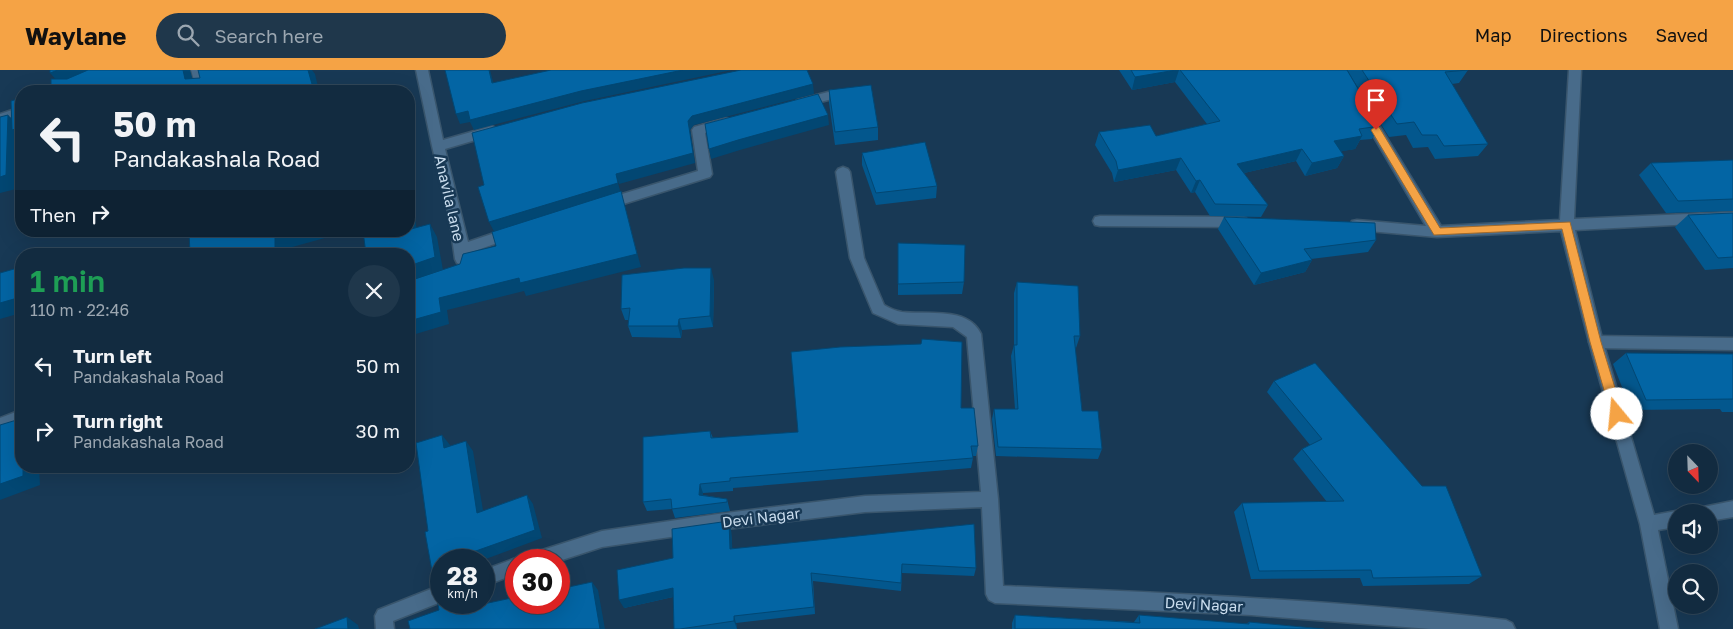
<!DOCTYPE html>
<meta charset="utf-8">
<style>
:root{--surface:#122b40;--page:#1f374b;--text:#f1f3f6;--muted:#9ca7b1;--line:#314759;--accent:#f5a345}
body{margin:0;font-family:"Golos Text",sans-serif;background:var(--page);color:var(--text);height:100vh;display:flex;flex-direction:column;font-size:19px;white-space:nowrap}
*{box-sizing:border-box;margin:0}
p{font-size:16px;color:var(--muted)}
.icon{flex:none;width:28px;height:28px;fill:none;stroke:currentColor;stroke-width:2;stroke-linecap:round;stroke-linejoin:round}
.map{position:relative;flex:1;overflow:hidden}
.sheet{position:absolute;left:15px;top:178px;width:400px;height:225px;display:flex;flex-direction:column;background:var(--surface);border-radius:20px;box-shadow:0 5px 20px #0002,0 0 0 1px var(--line)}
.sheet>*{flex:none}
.top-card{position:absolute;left:15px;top:15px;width:400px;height:152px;border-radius:20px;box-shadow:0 5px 20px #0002,0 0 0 1px var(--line);background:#122b40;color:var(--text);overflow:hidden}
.needle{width:32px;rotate:157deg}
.buttons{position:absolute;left:1668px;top:374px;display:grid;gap:10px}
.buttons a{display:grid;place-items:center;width:50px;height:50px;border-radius:50%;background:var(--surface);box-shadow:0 5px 20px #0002,0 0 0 1px var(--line);font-size:25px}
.speed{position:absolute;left:430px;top:479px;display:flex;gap:10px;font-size:25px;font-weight:700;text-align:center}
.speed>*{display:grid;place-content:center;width:65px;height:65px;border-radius:50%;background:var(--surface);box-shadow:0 5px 20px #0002,0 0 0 1px var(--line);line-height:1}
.speed small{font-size:12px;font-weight:400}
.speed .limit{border:8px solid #d22;background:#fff;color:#111}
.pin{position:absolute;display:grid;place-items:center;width:42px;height:42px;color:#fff;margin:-51px -21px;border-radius:50% 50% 50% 0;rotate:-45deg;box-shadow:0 0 5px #0007}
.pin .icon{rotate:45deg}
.me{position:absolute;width:55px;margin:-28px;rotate:343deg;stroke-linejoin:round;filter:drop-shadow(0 0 4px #0008)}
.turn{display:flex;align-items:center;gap:18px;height:105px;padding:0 15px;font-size:22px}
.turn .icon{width:65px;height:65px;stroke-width:2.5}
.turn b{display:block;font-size:35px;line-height:42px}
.then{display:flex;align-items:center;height:48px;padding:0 15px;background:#0003;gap:10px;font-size:19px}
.round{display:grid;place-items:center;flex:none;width:52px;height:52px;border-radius:26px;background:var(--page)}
.summary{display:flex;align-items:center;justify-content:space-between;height:85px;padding:0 15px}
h1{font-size:30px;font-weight:600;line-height:38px;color:#1e9e55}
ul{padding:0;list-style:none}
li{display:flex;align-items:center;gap:15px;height:65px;padding:0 15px}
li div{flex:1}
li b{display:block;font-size:19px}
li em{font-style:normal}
header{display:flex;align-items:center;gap:30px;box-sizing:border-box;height:70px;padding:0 25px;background:var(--accent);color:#111}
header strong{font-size:24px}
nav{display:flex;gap:28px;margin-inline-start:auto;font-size:18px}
.search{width:350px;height:45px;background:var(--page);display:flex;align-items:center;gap:12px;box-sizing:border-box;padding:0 18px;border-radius:28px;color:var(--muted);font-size:19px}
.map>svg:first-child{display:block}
</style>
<header>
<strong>Waylane</strong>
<div class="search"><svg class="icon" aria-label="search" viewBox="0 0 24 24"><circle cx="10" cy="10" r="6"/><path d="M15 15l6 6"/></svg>Search here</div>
<nav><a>Map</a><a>Directions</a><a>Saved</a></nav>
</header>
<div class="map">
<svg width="1733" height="559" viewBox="0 0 1733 559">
<rect width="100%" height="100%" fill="#183955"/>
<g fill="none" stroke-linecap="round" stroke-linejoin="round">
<defs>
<path id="lane" d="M 1596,266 L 1733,268 L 1733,280 L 1596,278 L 1591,276 L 1589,272 L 1591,268 Z"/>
<g id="street">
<path d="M 191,0 L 203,0 L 209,21 L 197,21 Z"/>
<path d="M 416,0 L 428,0 L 443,70 L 492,56 L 496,58 L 498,61 L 496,64 L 445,79 L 468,172 L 512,157 L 517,158 L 519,162 L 517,166 L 469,183 L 467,193 L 462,195 L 457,193 L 455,189 L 449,146 L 432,76 Z"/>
<path d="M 1569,0 L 1581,0 L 1574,149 L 1733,142 L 1733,152 L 1575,160 L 1603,272 L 1654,445 L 1676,441 L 1679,442 L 1676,442 L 1676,457 L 1658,460 L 1678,559 L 1660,559 L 1640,454 L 1589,272 L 1561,161 L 1437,167 L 1357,160 L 1352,159 L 1350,155 L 1352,151 L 1357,150 L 1426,156 L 1361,45 L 1367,41 L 1371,42 L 1441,156 L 1560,150 Z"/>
<path d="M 832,21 L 838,25 L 836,28 L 801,37 L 795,33 L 797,30 Z"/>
<path d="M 21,37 L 21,46 L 0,53 L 0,44 Z"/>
<path d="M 726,48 L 730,49 L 732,52 L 730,55 L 705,63 L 712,104 L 710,107 L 604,140 L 599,139 L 597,135 L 599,131 L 698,101 L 692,60 L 694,57 Z"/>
<path d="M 843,97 L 848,99 L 850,102 L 864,188 L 884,235 C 889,238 896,241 902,242 C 927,245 968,236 981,264 L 998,429 L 1003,516 C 1171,523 1339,530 1506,550 L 1512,553 L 1515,559 L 1431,559 L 1251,545 L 995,533 L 989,530 L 986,524 L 982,437 L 865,442 L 718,460 L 602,477 L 559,491 L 527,490 L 530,484 L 536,482 L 602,461 L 718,444 L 865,426 L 981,422 L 967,267 L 953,257 L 898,254 L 873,243 L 850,188 L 836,102 L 838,99 Z"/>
<path d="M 1100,146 L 1241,147 L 1246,148 L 1248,152 L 1246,156 L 1241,157 L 1100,156 L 1095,155 L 1093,151 L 1095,147 Z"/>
<path d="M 21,340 L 21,354 L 0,362 L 0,348 Z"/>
<path d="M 1733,431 L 1733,447 L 1709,451 L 1709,442 L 1701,442 L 1703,437 Z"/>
<path d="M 516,488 L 522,490 L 516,490 L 516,504 L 484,516 L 484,500 Z"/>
<path d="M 441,515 L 441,532 L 393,551 L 394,559 L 376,559 L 375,546 L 378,540 Z"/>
</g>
</defs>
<use href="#lane" stroke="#39556c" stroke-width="3"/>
<use href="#street" stroke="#39556c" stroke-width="3"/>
<use href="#lane" fill="#486b8a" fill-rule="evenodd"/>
<use href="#street" fill="#486b8a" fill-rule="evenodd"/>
</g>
<g fill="#03578d">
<path d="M 1119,0 L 1347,0 L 1380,56 L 1372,69 L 1360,70 L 1355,79 L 1341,81 L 1344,86 L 1337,98 L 1305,106 L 1296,91 L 1244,103 L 1268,135 L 1261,147 L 1210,146 L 1195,122 L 1191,123 L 1176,100 L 1114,112 L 1112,103 L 1095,75 L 1099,62 L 1156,66 L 1207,54 L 1175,12 L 1132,20 Z"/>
<path d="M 1347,0 L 1468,0 L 1459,13 L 1452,14 L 1488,74 L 1478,86 L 1435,89 L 1428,77 L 1413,78 L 1406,65 L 1389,67 Z"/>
<path d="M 829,20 L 878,57 L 878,70 L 835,75 L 829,33 Z"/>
<path d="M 862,83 L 937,116 L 936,128 L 876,135 L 862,95 Z"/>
<path d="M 1733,90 L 1733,141 L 1666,143 L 1639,105 L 1651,93 Z"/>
<path d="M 1733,143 L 1733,198 L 1705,200 L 1675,157 L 1688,145 Z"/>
<path d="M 1224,147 L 1376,170 L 1368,182 L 1311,189 L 1312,190 L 1305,202 L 1254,215 L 1218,159 Z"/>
<path d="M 898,173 L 964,212 L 962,224 L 898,225 Z"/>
<path d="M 714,210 L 713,257 L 682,260 L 681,268 L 632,267 L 628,256 L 628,250 L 625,250 L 621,239 Z"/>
<path d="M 1017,212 L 1080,266 L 1076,278 L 1075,277 L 1082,341 L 1102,379 L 1098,389 L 996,386 L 992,349 L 994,339 L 1015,339 L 1011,286 L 1014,275 L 1014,223 Z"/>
<path d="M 1626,283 L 1733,284 L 1733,342 L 1722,342 L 1720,339 L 1631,340 L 1613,294 Z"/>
<path d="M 1274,311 L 1482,506 L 1469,514 L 1363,516 L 1360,508 L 1251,509 L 1234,442 L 1242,433 L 1327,432 L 1293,389 L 1302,379 L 1310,375 L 1267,322 Z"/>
<path d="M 961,338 L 978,376 L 976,386 L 973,386 L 973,388 L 971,398 L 733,418 L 733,421 L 703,423 L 703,425 L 727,429 L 730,441 L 675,448 L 672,439 L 647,441 L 643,432 L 710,361 L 713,368 L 798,362 Z"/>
<path d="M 731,460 L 732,478 L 976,498 L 974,506 L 902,503 L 901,521 L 813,511 L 815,544 L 736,553 L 737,559 L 674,559 L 673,527 L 624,538 L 673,488 Z"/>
<path d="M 1015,545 L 1134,552 L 1139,545 L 1246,554 L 1249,552 L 1324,559 L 1012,559 L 1012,553 Z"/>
</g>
<g fill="#024773">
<path d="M 58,0 L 101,0 L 63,17 L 50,3 Z"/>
<path d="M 183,0 L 190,0 L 196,21 L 185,9 Z"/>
<path d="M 308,0 L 312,0 L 315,4 L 319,21 L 314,21 Z"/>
<path d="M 489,0 L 490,0 L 496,23 L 492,13 Z"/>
<path d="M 683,0 L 732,0 L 585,31 L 474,60 L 470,52 L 460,54 L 456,44 L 468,41 L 581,21 Z"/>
<path d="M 1176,0 L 1179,0 L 1175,12 L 1132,20 L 1135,7 Z"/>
<path d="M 813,14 L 814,24 L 694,55 L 690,60 L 695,93 L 619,114 L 616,104 L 688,51 L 692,46 Z"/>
<path d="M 8,45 L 21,57 L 20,118 L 0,123 L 0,107 Z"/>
<path d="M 828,45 L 829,55 L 740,80 L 711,89 L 709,79 L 738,70 Z"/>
<path d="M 1362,66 L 1355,79 L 1327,84 L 1334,71 Z"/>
<path d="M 1302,79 L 1296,91 L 1231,106 L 1237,94 Z"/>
<path d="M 1344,86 L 1337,98 L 1305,106 L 1312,93 Z"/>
<path d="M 1181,88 L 1176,100 L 1114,112 L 1118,100 Z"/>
<path d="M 1200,110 L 1195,122 L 1191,123 L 1196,111 Z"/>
<path d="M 618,113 L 641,197 L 526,226 L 524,221 L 447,240 L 449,254 L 409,266 L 409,251 L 439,228 L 519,208 L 489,152 Z"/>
<path d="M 409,115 L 419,172 L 411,159 L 409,145 Z"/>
<path d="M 430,154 L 437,167 L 443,200 L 409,211 L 409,196 Z"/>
<path d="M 293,161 L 355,161 L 344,164 L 343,163 L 285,179 L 285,184 L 275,184 L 275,166 Z"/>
<path d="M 1312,190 L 1305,202 L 1254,215 L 1261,203 Z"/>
<path d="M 711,198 L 714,210 L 713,257 L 710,246 Z"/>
<path d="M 21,208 L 21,243 L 0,249 L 0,233 Z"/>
<path d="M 679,249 L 682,260 L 681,268 L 678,256 Z"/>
<path d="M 442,365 L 450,375 L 452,388 L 444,378 Z"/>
<path d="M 466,371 L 473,381 L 485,452 L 477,443 Z"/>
<path d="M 23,396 L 39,396 L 40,415 L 0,430 L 0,414 Z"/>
<path d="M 700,414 L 703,423 L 702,434 L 699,425 Z"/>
<path d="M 527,425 L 533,434 L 542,468 L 483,490 L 473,490 L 473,482 Z"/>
<path d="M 729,451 L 731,460 L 733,487 L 730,479 Z"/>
<path d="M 592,512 L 598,520 L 605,559 L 600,559 Z"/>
<path d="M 484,517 L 484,518 L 487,542 L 479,535 L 479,532 L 484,532 Z"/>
<path d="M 673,518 L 677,526 L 624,538 L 619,530 Z"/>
<path d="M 734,546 L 736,553 L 737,559 L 734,551 Z"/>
<path d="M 347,547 L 358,555 L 359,559 L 348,559 Z"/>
</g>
<g fill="#0365a4" stroke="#024773">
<path d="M 50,0 L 58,0 L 50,3 Z"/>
<path d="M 88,0 L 183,0 L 185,9 L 200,8 L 198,0 L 308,0 L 314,21 L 47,21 L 51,20 L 51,9 L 67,9 Z"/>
<path d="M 445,0 L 489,0 L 492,13 L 551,0 L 683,0 L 581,21 L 470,50 L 468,41 L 456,44 Z"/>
<path d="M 741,0 L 807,0 L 813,14 L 692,46 L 688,51 L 693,83 L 616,104 L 618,113 L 489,152 L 478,117 L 484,115 L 472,63 L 582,33 Z"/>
<path d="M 1131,0 L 1176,0 L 1135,7 Z"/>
<path d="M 1180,0 L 1347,0 L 1380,56 L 1359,59 L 1362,66 L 1334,71 L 1344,86 L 1312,93 L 1302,79 L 1237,94 L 1268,135 L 1215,134 L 1200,110 L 1196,111 L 1181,88 L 1118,100 L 1116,91 L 1099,62 L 1150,55 L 1156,66 L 1220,51 Z"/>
<path d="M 1362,0 L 1468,0 L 1445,2 L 1488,74 L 1444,76 L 1437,65 L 1422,65 L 1414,52 L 1397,54 Z"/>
<path d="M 871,15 L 878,57 L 835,62 L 829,20 Z"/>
<path d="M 818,24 L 828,45 L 738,70 L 709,79 L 705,54 Z"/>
<path d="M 21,28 L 21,57 L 12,60 L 11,31 Z"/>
<path d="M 8,45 L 6,105 L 0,107 L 0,47 Z"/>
<path d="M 925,72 L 937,116 L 876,123 L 862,83 Z"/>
<path d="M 1733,90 L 1733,129 L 1678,131 L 1651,93 Z"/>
<path d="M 621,121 L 637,184 L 520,213 L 519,208 L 439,228 L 441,242 L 409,251 L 409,211 L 460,194 L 463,184 L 496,176 L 492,162 Z"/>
<path d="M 1733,143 L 1733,187 L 1718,188 L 1688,145 Z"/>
<path d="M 409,145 L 411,159 L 430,154 L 435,187 L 409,196 L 409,184 L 366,184 L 363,161 L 409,161 Z"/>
<path d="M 1224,147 L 1375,153 L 1376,170 L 1304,179 L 1312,190 L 1261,203 Z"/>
<path d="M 189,161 L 293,161 L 275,166 L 275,184 L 190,184 Z"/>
<path d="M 898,173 L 965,175 L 964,212 L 898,214 Z"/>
<path d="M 21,197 L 21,227 L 0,233 L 0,203 Z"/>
<path d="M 684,198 L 711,198 L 710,246 L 679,249 L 678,256 L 628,256 L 630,238 L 621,239 L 622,205 Z"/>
<path d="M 1017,212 L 1078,216 L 1080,266 L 1074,266 L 1082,341 L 1098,341 L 1102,379 L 998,377 L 994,339 L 1018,339 L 1014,275 L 1017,275 Z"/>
<path d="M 922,269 L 962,272 L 961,338 L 974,338 L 978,376 L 971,376 L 973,388 L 730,408 L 730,411 L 700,414 L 699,425 L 727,429 L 727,432 L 672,439 L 671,429 L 643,432 L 643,367 L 710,361 L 711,368 L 798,362 L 791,282 L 840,277 L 921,274 Z"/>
<path d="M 1626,283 L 1733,284 L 1733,329 L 1646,330 Z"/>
<path d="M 1315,293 L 1422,416 L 1446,416 L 1482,506 L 1373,508 L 1371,500 L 1259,501 L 1242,433 L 1344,431 L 1302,379 L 1322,369 L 1274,311 Z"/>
<path d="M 20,349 L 21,396 L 23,396 L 23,406 L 0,414 L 0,355 Z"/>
<path d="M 442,365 L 444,378 L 466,371 L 477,443 L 527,425 L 535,460 L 473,482 L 473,490 L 441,490 L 441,532 L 479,532 L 479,535 L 516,527 L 516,532 L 559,532 L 559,519 L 592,512 L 600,559 L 410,559 L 408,551 L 439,540 L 425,462 L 428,461 L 416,373 Z"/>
<path d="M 729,451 L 730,479 L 974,454 L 976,498 L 902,494 L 901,513 L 811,503 L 814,537 L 734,546 L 734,551 L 680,559 L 674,559 L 673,518 L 619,530 L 617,500 L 673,488 L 672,459 Z"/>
<path d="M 1015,545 L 1140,553 L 1139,545 L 1249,554 L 1249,552 L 1324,559 L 1015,559 Z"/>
<path d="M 347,547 L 348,559 L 315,559 Z"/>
</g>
<path fill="#f5a345" stroke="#9f6a2d" d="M 1376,56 L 1379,57 L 1440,158 L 1570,152 L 1601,272 L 1623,344 L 1621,348 L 1617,349 L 1613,348 L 1611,344 L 1590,272 L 1562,159 L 1434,165 L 1371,60 Z"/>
<g text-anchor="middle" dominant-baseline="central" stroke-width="5" stroke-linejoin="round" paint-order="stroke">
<g font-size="15" fill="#caddee" stroke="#183955">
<text transform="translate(450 128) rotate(77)">Anavila lane</text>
<text transform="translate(761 447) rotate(-7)">Devi Nagar</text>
<text transform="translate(1204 534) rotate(3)">Devi Nagar</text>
</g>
</g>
</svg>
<div class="buttons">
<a><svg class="needle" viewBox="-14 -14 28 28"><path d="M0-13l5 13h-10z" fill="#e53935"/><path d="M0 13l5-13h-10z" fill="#9ca7b1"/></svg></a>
<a><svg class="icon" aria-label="sound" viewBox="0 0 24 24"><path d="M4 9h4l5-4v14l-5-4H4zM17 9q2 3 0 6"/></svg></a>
<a><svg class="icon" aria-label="search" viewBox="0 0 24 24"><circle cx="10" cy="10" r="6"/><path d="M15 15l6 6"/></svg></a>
</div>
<div class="speed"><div>28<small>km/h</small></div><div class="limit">30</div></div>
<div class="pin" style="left:1376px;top:60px;background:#d93025"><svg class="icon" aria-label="arrive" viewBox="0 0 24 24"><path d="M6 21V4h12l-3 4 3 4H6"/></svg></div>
<svg class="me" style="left:1617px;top:344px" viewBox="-20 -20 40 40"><circle r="19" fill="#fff"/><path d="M0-13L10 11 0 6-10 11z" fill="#f5a345"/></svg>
<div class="top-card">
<div class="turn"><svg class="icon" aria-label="left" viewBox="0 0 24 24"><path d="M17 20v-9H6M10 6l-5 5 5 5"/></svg><div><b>50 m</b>Pandakashala Road</div></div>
<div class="then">Then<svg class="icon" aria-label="right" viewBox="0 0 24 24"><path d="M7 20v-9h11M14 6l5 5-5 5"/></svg></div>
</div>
<section class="sheet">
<div class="summary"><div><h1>1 min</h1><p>110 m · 22:46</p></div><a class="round"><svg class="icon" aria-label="close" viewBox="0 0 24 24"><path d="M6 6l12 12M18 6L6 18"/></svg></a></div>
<ul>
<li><svg class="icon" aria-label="left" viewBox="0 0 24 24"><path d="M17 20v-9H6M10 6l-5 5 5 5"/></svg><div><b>Turn left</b><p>Pandakashala Road</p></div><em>50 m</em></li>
<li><svg class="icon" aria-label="right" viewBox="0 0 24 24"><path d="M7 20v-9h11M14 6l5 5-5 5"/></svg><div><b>Turn right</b><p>Pandakashala Road</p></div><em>30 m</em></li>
</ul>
</section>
</div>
